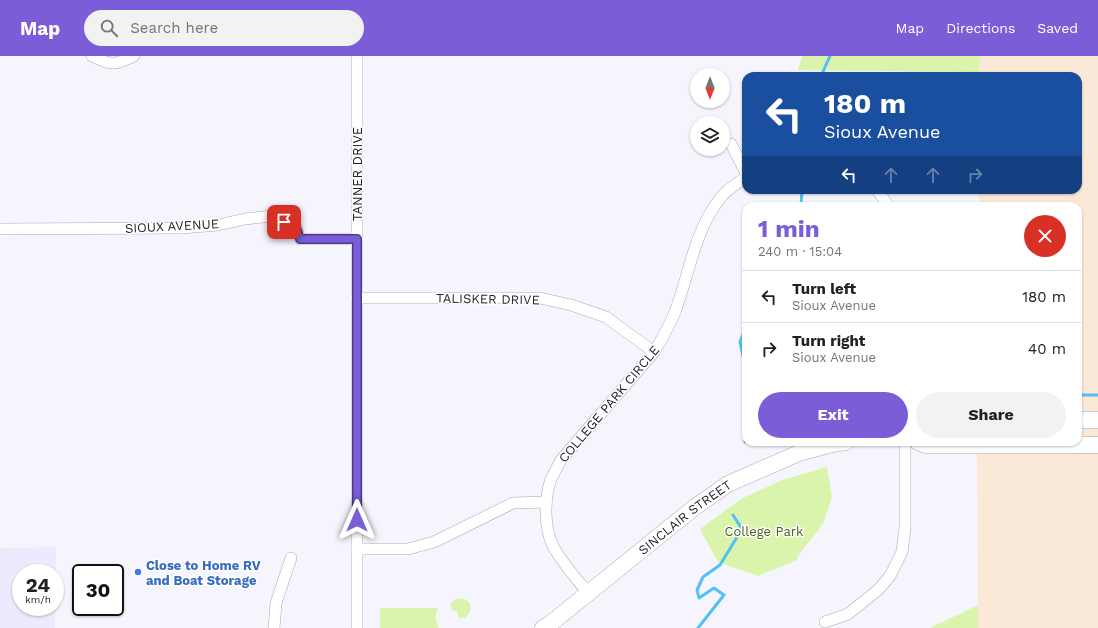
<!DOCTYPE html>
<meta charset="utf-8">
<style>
:root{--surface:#fff;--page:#f2f2f2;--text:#202124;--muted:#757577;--line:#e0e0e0;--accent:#7b5dd8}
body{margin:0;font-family:"Work Sans",sans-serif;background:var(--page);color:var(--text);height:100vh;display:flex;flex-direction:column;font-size:15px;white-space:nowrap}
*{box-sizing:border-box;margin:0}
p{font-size:13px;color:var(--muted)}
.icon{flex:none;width:22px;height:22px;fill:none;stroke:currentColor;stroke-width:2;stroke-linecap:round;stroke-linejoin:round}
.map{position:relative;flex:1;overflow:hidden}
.drawer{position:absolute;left:742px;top:146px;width:340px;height:244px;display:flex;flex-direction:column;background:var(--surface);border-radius:12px;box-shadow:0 1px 3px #0004}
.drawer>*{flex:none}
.guide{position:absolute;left:742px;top:16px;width:340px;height:122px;border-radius:12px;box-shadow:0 1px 3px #0004;background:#1a4fa0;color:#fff;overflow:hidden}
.needle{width:26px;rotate:180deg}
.controls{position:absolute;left:690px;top:12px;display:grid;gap:8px}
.controls a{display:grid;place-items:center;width:40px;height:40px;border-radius:50%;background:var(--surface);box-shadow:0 1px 3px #0004;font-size:20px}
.speed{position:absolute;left:12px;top:508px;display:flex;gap:8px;font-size:20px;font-weight:700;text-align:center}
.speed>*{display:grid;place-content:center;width:52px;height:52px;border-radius:50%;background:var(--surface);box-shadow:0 1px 3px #0004;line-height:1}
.speed small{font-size:10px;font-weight:400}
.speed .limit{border:2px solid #111;border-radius:6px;background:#fff;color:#111}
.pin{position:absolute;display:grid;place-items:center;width:34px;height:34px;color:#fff;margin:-17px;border-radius:8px;box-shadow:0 2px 6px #0006}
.me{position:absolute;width:44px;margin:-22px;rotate:0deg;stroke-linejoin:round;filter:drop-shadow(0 0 3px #0008)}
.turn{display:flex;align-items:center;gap:14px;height:84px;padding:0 16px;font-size:18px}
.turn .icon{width:52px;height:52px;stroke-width:2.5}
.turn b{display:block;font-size:28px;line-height:34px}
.lanes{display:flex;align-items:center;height:38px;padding:0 16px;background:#0003;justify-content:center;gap:20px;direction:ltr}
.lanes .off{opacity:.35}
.round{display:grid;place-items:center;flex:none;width:42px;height:42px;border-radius:21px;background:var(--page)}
.overview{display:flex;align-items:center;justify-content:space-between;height:68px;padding:0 16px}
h1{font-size:24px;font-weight:700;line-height:30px;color:var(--accent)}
.action{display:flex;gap:8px;margin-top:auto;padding:8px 16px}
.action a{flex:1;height:46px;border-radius:24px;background:var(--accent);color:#fff;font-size:16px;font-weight:700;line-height:46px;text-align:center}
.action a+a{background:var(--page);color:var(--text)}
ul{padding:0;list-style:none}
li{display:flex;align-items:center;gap:12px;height:52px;padding:0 16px;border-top:1px solid var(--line)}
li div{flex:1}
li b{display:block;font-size:15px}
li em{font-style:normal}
header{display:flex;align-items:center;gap:24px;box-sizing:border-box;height:56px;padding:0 20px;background:var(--accent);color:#fff}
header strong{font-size:19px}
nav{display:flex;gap:22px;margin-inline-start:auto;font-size:14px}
.search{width:280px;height:36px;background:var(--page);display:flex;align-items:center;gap:10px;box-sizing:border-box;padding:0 14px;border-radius:22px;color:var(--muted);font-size:15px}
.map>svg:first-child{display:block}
</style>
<header>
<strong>Map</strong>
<div class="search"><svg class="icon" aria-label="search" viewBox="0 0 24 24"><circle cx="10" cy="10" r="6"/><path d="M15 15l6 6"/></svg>Search here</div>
<nav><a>Map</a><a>Directions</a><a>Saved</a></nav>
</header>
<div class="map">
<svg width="1098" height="572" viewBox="0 0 1098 572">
<rect width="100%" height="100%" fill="#f6f5fe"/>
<path fill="#ecebfd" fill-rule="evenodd" d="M 56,491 L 55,572 L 0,572 L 0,492 ZM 21,517 L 55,517 L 55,551 L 21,551 Z"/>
<path fill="#fbe9d8" d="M 980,0 L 1098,0 L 1098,572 L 978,572 L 977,386 L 1078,386 L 1078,150 L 979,150 L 979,134 L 1078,134 L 1078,20 L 979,20 Z"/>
<g fill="#daf4ac">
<path d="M 803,0 L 980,0 L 979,16 L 797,14 Z"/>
<path d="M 827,411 L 832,441 L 823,468 L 798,500 L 797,504 L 758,520 L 718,506 L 700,473 L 741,443 L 782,424 Z"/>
<path d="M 456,543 C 466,542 473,546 470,556 L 465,562 L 459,562 L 457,555 L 451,554 L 451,547 Z"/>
<path d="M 978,549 L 978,572 L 930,572 Z"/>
<path d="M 380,552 L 438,552 L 435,562 L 439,572 L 380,572 Z"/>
</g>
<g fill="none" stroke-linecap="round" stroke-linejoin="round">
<g stroke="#52c0f6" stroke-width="3">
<path d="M 821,20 L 830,0"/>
<path d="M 801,150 L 802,134"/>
<path d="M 746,271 L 740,286 L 743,300 L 746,300"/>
<path d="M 1078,339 L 1098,339"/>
<path d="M 745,386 L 746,382"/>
<path d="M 698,572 L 724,539 L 714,532 L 699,542 L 697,534 L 703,521 L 720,509 L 742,473 L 733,459"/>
</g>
<defs>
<g id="street">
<path d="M 92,0 C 111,10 115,9 134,0"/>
<path d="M 731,88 L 746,117"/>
<path d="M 877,134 L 889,150"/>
<path d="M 0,173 L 182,172 L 218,169 L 245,163 L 271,160 L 296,171 L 300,183 L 357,183"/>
<path d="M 357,242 L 540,242 L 571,249 L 606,261 L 654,296"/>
<path d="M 357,493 L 408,493 L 434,486 L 513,447 L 546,446"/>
<path d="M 588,537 C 576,522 562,507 553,490 C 544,472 544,443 551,423 C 554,417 558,410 561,404 L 654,296 C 662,283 669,270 675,256 C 690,216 694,174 722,140 C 728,133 738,127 746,121"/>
<path d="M 825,566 L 848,558 L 878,534 L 890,520 L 902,496 L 905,472 L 905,386"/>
<path d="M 274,572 L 276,547 L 291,502"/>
<path d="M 357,572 L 357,0"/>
</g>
<g id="secondary">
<path d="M 1078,364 L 1098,364"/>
<path d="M 918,386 L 925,389 L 1098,389"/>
<path id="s1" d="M 543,572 L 550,568 L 695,451 L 728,428 L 799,397 L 832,388 L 846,386"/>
</g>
</defs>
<use href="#street" stroke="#a9a8b2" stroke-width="12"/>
<use href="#secondary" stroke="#a9a8b2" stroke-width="17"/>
<use href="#street" stroke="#fff" stroke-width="11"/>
<use href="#secondary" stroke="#fff" stroke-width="16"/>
</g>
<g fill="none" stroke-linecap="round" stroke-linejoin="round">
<defs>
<path id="route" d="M 284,166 L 296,171 L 300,183 L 357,183 L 357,464"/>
</defs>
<use href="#route" stroke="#503c8c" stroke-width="10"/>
<use href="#route" stroke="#7b5dd8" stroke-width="7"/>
</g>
<circle fill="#3f7fe0" stroke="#fff" stroke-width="1.5" cx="138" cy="516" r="4"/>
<g text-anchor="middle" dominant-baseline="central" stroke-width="3" stroke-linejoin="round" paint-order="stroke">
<g font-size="13" fill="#252529" stroke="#fff">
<text transform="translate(357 118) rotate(-90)">TANNER DRIVE</text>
<text transform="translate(172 170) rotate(-3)">SIOUX AVENUE</text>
<text transform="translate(488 243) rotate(1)">TALISKER DRIVE</text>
<text transform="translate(609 348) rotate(-50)">COLLEGE PARK CIRCLE</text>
<text stroke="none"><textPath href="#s1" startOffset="180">SINCLAIR STREET</textPath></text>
</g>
<g font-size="13" fill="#4c601e" stroke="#fff">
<text x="764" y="475">College Park</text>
</g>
<g font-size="13" font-weight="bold" fill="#366cbe" stroke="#fff" text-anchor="start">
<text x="146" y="509">Close to Home RV<tspan x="146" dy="15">and Boat Storage</tspan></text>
</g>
</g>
</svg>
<div class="controls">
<a><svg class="needle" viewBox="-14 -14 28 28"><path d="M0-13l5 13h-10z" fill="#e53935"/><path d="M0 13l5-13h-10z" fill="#757577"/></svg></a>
<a><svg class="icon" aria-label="layers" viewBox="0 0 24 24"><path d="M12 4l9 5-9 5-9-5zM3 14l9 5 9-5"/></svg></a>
</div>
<div class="speed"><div>24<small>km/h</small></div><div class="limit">30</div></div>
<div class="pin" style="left:284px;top:166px;background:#d93025"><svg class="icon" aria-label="arrive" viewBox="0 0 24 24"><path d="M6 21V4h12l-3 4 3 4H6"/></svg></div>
<svg class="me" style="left:357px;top:464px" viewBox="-20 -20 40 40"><path d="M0-17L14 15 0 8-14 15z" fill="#7b5dd8" stroke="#fff" stroke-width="4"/></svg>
<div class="guide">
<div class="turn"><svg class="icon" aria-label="left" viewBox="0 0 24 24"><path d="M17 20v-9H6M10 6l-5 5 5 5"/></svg><div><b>180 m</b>Sioux Avenue</div></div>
<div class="lanes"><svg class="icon" aria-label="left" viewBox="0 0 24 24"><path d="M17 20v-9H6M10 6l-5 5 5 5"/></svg><svg class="icon off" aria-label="ahead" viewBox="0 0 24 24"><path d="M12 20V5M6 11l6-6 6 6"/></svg><svg class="icon off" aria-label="ahead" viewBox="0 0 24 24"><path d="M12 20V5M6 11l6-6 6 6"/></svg><svg class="icon off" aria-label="right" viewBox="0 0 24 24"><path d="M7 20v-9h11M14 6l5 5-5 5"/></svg></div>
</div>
<section class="drawer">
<div class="overview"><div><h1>1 min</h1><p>240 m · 15:04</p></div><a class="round" style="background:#d93025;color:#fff"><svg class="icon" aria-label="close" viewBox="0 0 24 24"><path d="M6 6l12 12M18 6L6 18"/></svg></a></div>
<ul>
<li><svg class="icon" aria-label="left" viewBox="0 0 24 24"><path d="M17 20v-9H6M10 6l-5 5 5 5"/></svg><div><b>Turn left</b><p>Sioux Avenue</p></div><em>180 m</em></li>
<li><svg class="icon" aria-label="right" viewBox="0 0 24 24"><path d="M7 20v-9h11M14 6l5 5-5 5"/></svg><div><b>Turn right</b><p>Sioux Avenue</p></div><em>40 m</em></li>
</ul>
<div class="action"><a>Exit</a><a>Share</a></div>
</section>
</div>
